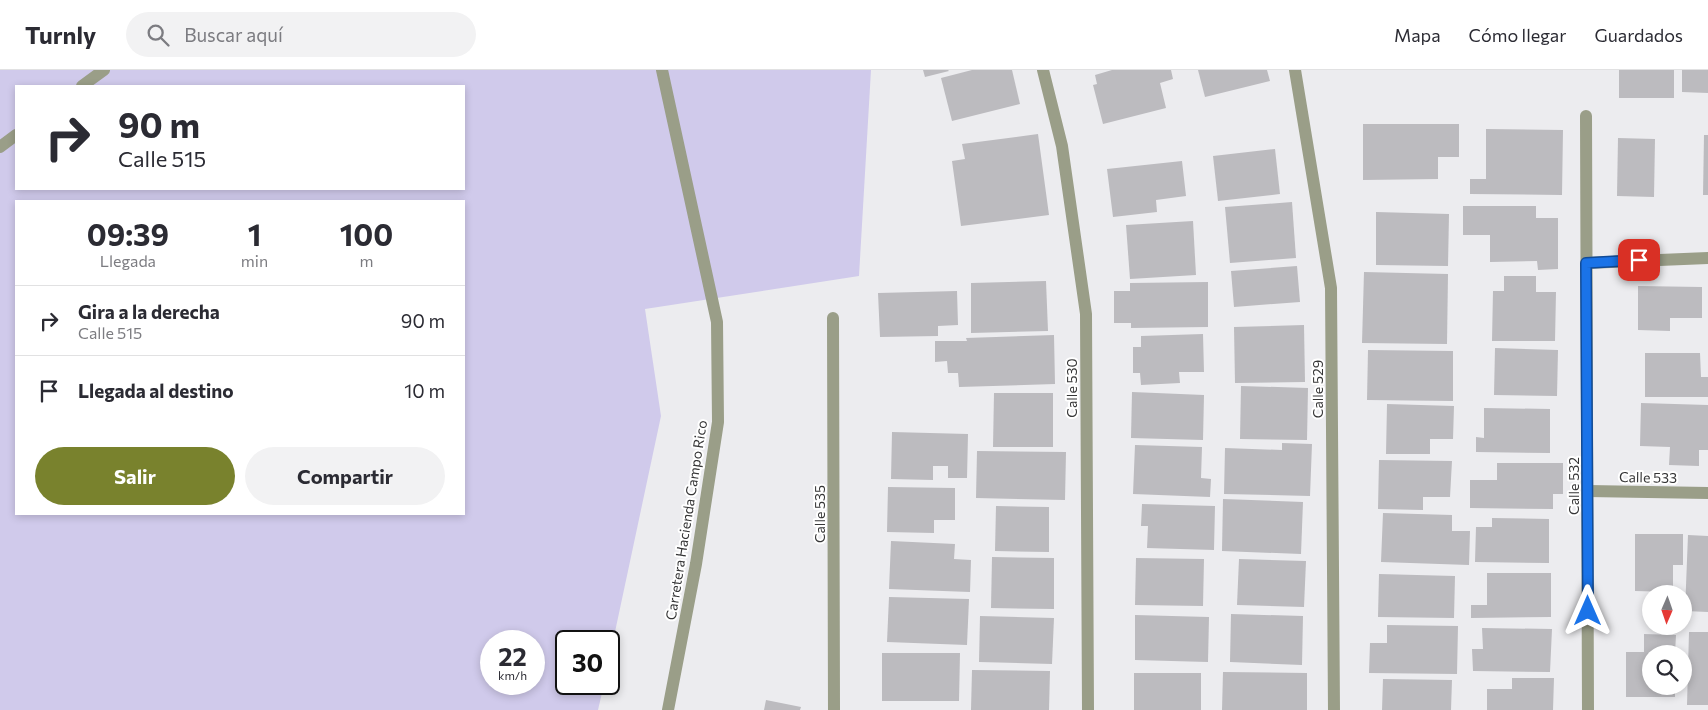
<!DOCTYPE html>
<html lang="es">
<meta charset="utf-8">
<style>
:root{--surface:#fff;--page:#f2f2f3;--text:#2b2b33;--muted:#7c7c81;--line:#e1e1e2;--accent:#79822d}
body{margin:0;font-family:Commissioner,sans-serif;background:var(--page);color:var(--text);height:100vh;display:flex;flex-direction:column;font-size:19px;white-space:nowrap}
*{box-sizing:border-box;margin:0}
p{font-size:16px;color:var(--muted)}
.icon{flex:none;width:28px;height:28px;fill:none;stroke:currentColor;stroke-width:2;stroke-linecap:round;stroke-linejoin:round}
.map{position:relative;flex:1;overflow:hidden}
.details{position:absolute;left:15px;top:130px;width:450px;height:315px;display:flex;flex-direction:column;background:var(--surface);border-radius:0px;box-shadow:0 2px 8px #0003}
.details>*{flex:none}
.guide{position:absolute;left:15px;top:15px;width:450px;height:105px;border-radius:0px;box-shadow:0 2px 8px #0003;background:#fff;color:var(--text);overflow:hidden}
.needle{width:32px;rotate:182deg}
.fabs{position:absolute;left:1642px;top:515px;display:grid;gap:10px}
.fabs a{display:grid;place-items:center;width:50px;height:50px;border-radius:50%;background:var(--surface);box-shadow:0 2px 8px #0003;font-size:25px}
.speed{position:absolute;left:480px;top:560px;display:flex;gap:10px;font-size:25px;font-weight:700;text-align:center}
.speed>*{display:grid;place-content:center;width:65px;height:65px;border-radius:50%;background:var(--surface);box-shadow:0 2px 8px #0003;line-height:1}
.speed small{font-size:12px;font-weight:400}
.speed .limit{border:2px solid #111;border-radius:8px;background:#fff;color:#111}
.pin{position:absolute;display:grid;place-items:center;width:42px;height:42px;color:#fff;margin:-21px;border-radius:10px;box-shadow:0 2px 8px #0006}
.me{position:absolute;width:55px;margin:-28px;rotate:0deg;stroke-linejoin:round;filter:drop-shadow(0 0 4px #0008)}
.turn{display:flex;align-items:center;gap:18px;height:105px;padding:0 20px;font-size:22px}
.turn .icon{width:65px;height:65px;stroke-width:2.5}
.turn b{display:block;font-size:35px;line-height:42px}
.eta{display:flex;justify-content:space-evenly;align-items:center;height:85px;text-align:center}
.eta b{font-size:30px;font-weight:700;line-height:35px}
.action{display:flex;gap:10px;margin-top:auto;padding:10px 20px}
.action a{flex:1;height:58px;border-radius:30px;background:var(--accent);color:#fff;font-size:20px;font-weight:700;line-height:58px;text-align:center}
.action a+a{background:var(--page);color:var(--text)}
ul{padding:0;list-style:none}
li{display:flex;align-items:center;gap:15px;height:70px;padding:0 20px;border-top:1px solid var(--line)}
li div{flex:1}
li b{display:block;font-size:19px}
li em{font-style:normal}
header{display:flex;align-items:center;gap:30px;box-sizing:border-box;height:70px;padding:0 25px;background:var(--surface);border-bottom:1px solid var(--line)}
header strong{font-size:24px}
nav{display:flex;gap:28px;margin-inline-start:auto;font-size:18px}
.search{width:350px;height:45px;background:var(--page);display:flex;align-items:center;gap:12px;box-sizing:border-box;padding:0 18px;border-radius:28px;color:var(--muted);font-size:19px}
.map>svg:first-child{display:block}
</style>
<header>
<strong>Turnly</strong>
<div class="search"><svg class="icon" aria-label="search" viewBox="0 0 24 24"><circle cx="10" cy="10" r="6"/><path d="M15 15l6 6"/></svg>Buscar aquí</div>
<nav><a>Mapa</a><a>Cómo llegar</a><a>Guardados</a></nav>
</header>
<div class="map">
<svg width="1708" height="640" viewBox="0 0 1708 640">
<rect width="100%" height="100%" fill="#ececef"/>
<path fill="#d0caeb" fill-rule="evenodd" d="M 0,0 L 871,0 L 859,206 L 645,239 L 661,346 L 609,590 L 609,571 L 566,571 L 566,614 L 604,614 L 598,640 L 0,640 ZM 16,16 L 464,16 L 464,119 L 16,119 ZM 16,131 L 464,131 L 464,444 L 16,444 ZM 491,571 L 534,571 L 534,614 L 491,614 Z"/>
<g fill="#bcbbbf">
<path d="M 923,0 L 948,0 L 949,1 L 925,7 Z"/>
<path d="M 972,0 L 1012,0 L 1020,34 L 952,51 L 941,8 Z"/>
<path d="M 1112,0 L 1171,0 L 1173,9 L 1160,13 L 1166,38 L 1103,54 L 1093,15 L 1097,14 L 1095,5 Z"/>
<path d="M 1198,0 L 1267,0 L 1270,11 L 1205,27 Z"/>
<rect x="1619" y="0" width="55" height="28"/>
<path d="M 1682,0 L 1708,0 L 1708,23 L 1682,22 Z"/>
<path d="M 1363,54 L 1459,54 L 1459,87 L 1438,87 L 1438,109 L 1363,110 Z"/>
<path d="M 1486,59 L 1563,60 L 1562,125 L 1470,124 L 1470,109 L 1486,109 Z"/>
<path d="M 1038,64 L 1049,145 L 961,156 L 952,91 L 965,89 L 962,74 Z"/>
<path d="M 1704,65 L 1708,65 L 1708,125 L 1703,125 Z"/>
<path d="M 1618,68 L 1655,69 L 1654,127 L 1617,126 Z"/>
<path d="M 1275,79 L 1280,124 L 1218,131 L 1213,86 Z"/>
<path d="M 1182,91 L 1186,126 L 1156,130 L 1157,142 L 1113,147 L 1107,99 Z"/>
<path d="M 1292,132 L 1296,188 L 1230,193 L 1225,137 Z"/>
<path d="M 1463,136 L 1536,136 L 1536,148 L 1558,148 L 1558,199 L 1538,200 L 1537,191 L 1490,192 L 1490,165 L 1463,165 Z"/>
<path d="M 1376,142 L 1449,144 L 1448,196 L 1376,195 Z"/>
<path d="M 1193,151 L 1196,205 L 1130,209 L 1126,155 Z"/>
<path d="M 1297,196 L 1300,232 L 1234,237 L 1231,201 Z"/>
<path d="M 1364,202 L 1448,204 L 1447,274 L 1362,273 Z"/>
<path d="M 1504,206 L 1536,206 L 1536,222 L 1556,222 L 1555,271 L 1492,271 L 1493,221 L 1504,221 Z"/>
<path d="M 1046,211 L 1048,261 L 971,263 L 971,213 Z"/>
<path d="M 1208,212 L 1208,257 L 1131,258 L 1131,253 L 1114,253 L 1114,221 L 1130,221 L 1130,213 Z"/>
<path d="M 1638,216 L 1702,217 L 1702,248 L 1670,248 L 1670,261 L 1638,260 Z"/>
<path d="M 957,221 L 958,255 L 938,256 L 938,266 L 880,267 L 878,223 Z"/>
<path d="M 1304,255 L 1305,312 L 1235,313 L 1234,257 Z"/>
<path d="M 1203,264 L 1204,302 L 1179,302 L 1180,313 L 1141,315 L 1140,303 L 1133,303 L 1133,277 L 1141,277 L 1141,266 Z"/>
<path d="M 1054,265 L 1055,314 L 959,317 L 958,303 L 948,303 L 947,291 L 935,292 L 935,271 L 967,271 L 966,268 Z"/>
<path d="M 1495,278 L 1558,280 L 1557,326 L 1494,325 Z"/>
<path d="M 1368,280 L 1453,281 L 1453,331 L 1367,330 Z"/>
<path d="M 1645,283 L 1700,283 L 1701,307 L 1708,307 L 1708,327 L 1645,327 Z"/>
<path d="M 1241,316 L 1308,318 L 1307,370 L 1240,369 Z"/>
<path d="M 1132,322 L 1204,325 L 1203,370 L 1131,368 Z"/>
<path d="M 994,323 L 1053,323 L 1053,377 L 993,377 Z"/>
<path d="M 1641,333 L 1708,335 L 1708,380 L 1699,380 L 1699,396 L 1669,395 L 1670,377 L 1640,376 Z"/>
<path d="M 1387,334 L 1454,336 L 1453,369 L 1430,369 L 1430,384 L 1386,384 Z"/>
<path d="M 1484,338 L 1550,339 L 1550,383 L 1476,382 L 1476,367 L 1484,368 Z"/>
<path d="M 892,362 L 968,364 L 967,408 L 948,408 L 948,396 L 933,396 L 933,410 L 891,409 Z"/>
<path d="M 1282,373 L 1312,374 L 1310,426 L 1224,424 L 1225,378 L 1282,380 Z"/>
<path d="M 1135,375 L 1202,377 L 1201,408 L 1211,409 L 1210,427 L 1133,424 Z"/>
<path d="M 977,381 L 1066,382 L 1065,430 L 976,428 Z"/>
<path d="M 1379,390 L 1452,391 L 1450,427 L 1423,427 L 1423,440 L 1378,439 Z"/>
<path d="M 1497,393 L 1563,393 L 1563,424 L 1553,424 L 1553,439 L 1470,438 L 1470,410 L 1497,410 Z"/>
<path d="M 888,417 L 955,418 L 955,450 L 934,450 L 934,463 L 887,462 Z"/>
<path d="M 1223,429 L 1303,432 L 1301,484 L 1222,481 Z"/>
<path d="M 1142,434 L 1215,436 L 1214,480 L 1147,478 L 1148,456 L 1141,456 Z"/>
<path d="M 996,436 L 1049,437 L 1049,482 L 995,481 Z"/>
<path d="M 1383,443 L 1452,445 L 1452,461 L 1470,461 L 1469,495 L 1381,492 Z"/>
<path d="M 1492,448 L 1549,449 L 1549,493 L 1475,492 L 1476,457 L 1492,457 Z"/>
<path d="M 1635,464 L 1683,464 L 1683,495 L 1673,495 L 1673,522 L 1635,521 Z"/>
<path d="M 1688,465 L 1708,466 L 1708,542 L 1685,541 Z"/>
<path d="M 891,471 L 955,474 L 954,489 L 971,490 L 970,522 L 889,519 Z"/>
<path d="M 992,487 L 1054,488 L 1054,539 L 991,538 Z"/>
<path d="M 1136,488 L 1204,489 L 1203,536 L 1135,535 Z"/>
<path d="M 1239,489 L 1306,491 L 1304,537 L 1237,535 Z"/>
<path d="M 1487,503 L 1551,503 L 1551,547 L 1471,548 L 1471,535 L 1487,535 Z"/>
<path d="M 1379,504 L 1455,506 L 1454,548 L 1378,547 Z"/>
<path d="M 889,527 L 969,529 L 967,575 L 887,572 Z"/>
<path d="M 1231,544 L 1303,546 L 1302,595 L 1230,592 Z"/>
<path d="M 1135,545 L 1209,547 L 1208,592 L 1135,590 Z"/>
<path d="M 980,546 L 1054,548 L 1052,594 L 979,592 Z"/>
<path d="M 1387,555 L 1458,556 L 1457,604 L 1369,603 L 1370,573 L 1387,573 Z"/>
<path d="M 1482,558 L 1552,559 L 1550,602 L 1473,601 L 1472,579 L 1483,579 Z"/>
<path d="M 1689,562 L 1708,562 L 1708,635 L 1687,635 Z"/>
<path d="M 1644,564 L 1676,565 L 1675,584 L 1651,584 L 1651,616 L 1675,616 L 1675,627 L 1626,627 L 1626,582 L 1644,582 Z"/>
<path d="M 882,583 L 960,583 L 959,631 L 882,631 Z"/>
<path d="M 972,600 L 1050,601 L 1049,640 L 971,640 Z"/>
<path d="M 1223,602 L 1307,603 L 1307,640 L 1222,640 Z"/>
<rect x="1134" y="603" width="67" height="37"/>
<path d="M 1512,608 L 1554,608 L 1553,640 L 1487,640 L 1487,619 L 1512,619 Z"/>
<path d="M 1383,609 L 1452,610 L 1451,640 L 1382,640 Z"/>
<path d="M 766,630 L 801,637 L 800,640 L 764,640 Z"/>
</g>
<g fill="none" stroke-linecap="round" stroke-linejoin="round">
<g stroke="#9a9e88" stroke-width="12">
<path d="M 662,0 L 717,252 L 718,352 L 696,494 L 668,640"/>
<path d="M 1043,0 L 1062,76 L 1086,244 L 1088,640"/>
<path d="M 1295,0 L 1331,218 L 1334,640"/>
<path d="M 82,16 L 104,0"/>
<path d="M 1586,46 L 1588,640"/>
<path d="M 0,77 L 16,65"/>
<path d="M 1587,193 L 1708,188"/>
<path d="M 833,248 L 834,640"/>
<path d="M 1588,421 L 1708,423"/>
</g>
</g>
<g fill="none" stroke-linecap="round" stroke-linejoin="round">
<defs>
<path id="route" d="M 1588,541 L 1586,193 L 1639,190"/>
</defs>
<use href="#route" stroke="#114b97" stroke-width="12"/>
<use href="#route" stroke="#1a73e8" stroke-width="9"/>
</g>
<g text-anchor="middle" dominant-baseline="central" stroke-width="4" stroke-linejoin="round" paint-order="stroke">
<g font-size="14" fill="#353536" stroke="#fff">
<text transform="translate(1071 318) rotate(-90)">Calle 530</text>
<text transform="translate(1317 319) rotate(-90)">Calle 529</text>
<text transform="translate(1648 407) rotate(1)">Calle 533</text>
<text transform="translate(1573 416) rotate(-90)">Calle 532</text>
<text transform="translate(819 444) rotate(-90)">Calle 535</text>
<text transform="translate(686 450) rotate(-81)">Carretera Hacienda Campo Rico</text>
</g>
</g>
</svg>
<div class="fabs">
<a><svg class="needle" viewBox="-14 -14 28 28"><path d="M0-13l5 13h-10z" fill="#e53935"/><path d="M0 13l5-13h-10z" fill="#7c7c81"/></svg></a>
<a><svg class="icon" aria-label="search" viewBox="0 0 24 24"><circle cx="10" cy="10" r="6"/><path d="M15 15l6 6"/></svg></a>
</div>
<div class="speed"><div>22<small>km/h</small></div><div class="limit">30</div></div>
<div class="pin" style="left:1639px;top:190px;background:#d93025"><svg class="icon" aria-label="arrive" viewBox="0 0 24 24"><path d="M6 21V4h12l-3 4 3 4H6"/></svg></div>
<svg class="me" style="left:1588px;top:541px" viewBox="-20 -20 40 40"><path d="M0-17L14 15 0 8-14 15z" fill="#1a73e8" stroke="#fff" stroke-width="4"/></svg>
<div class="guide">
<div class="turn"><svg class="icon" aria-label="right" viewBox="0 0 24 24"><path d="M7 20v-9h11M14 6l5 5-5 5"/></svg><div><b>90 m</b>Calle 515</div></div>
</div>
<section class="details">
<div class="eta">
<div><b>09:39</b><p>Llegada</p></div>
<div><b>1</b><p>min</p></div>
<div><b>100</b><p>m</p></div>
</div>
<ul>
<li><svg class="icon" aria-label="right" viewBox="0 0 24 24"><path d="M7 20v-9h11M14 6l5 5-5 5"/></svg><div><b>Gira a la derecha</b><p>Calle 515</p></div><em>90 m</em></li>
<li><svg class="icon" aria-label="arrive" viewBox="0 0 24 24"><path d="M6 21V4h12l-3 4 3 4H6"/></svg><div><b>Llegada al destino</b></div><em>10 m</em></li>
</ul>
<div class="action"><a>Salir</a><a>Compartir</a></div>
</section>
</div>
